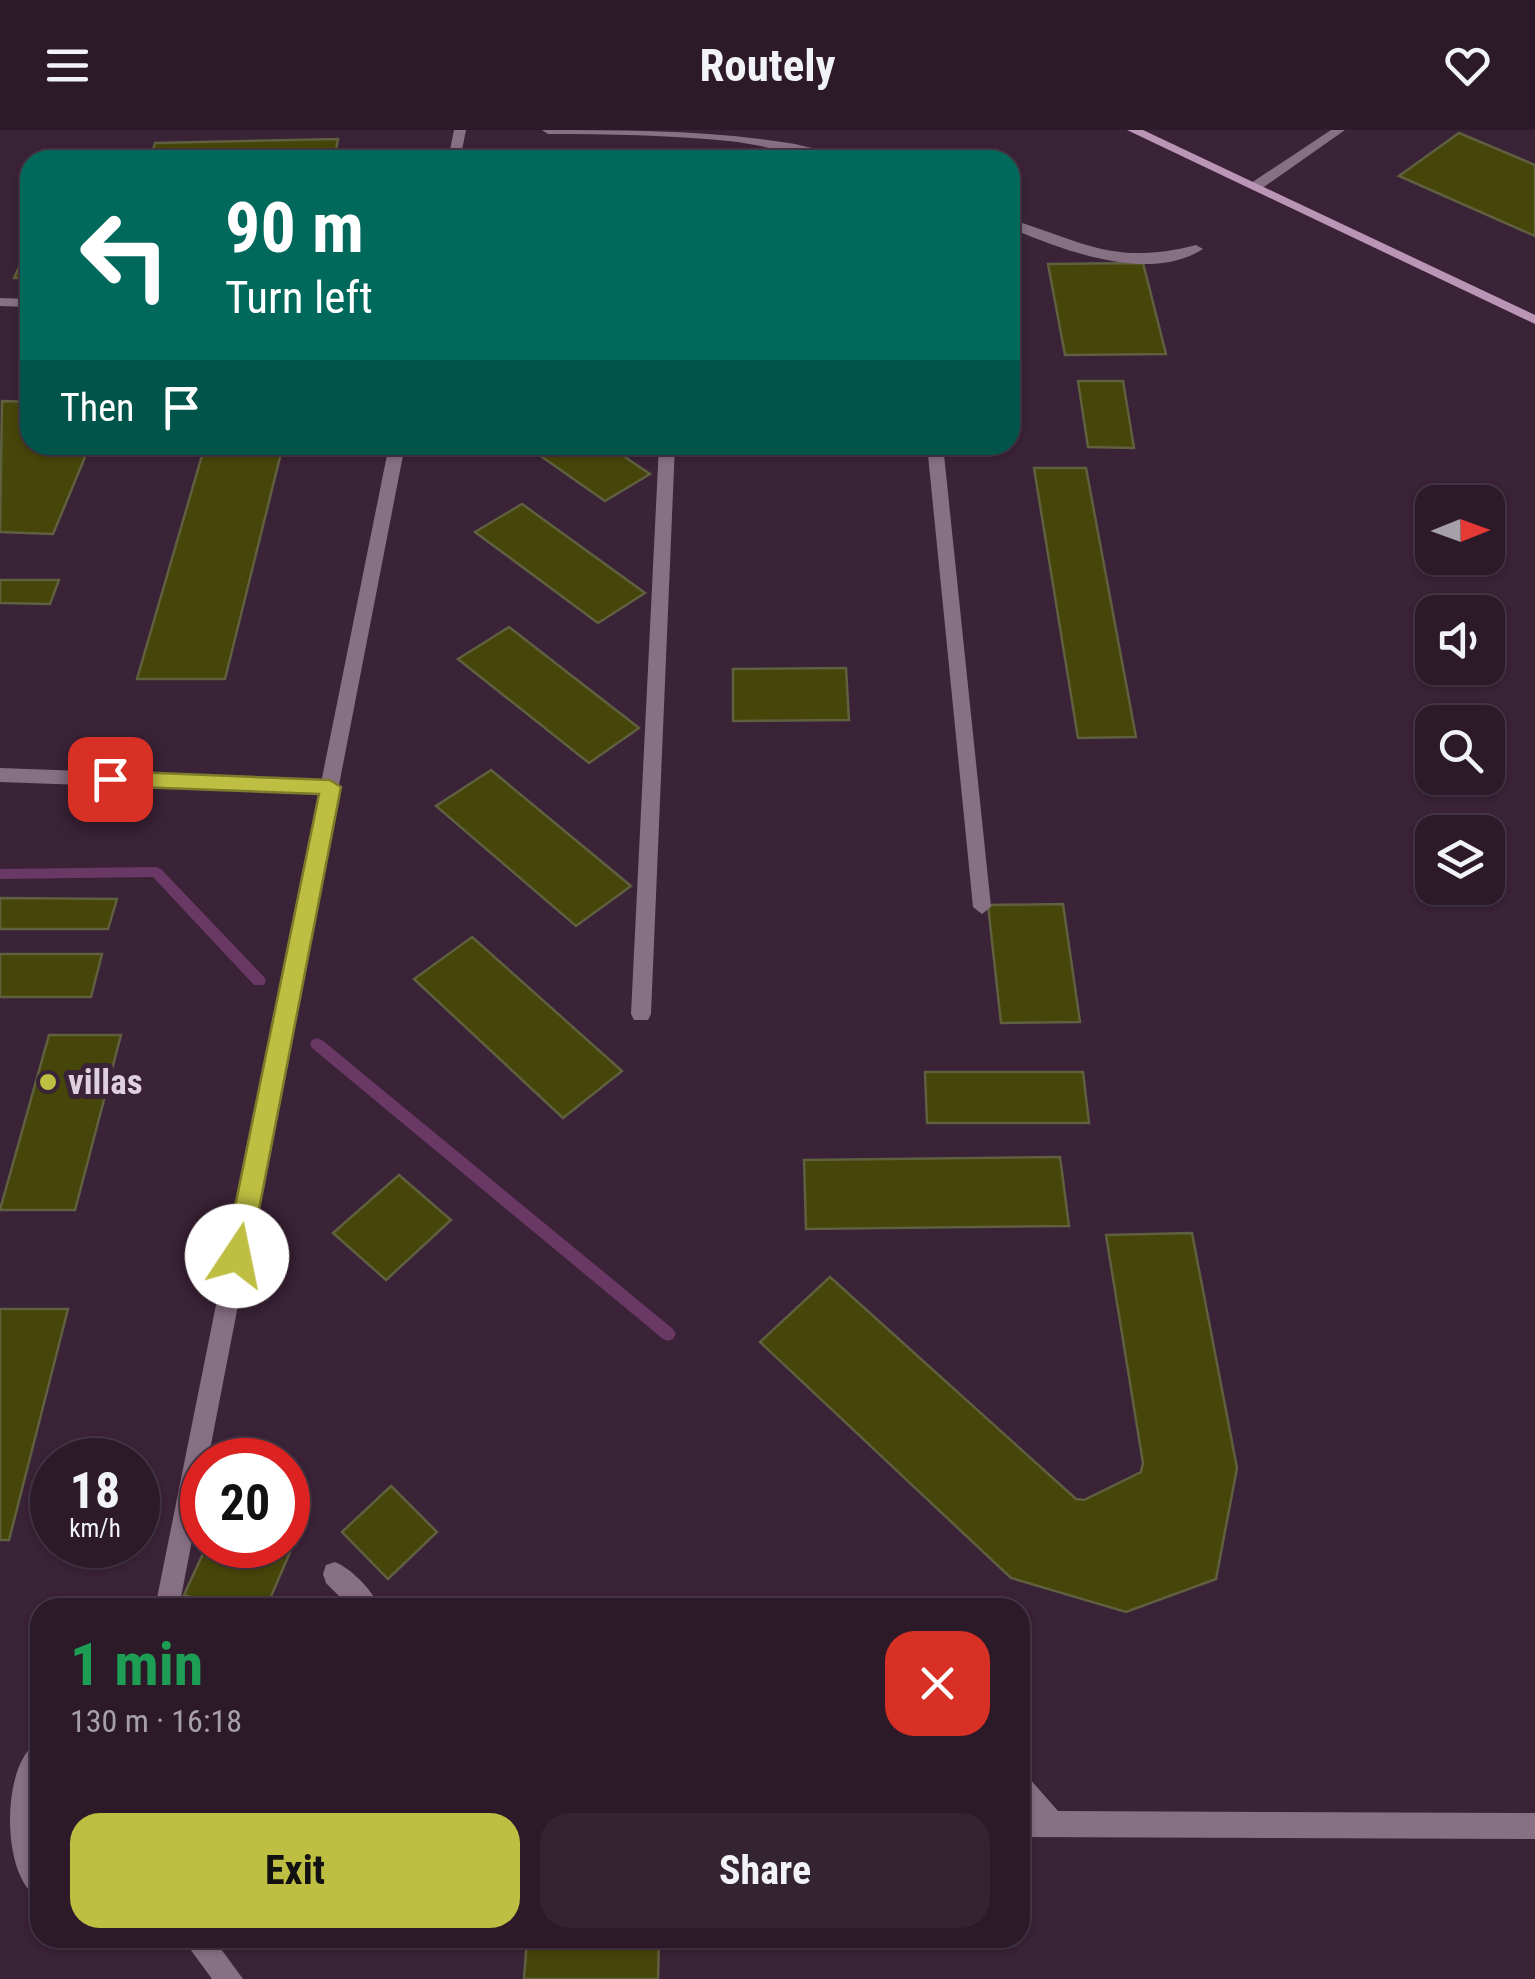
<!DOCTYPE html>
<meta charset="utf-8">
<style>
:root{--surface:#2c1a29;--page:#342331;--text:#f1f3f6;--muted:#a6a1a8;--line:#483846;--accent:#bebe42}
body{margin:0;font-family:"Roboto Condensed",sans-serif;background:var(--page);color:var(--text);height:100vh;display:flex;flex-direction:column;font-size:38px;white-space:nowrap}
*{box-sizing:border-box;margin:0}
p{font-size:32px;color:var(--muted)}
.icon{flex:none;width:55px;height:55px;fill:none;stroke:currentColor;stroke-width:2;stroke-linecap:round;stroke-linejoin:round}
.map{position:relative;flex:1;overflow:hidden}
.details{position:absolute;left:30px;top:1468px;width:1000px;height:350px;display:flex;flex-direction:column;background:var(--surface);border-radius:30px;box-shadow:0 2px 8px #0004,0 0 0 2px var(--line)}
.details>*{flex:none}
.banner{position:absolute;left:20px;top:20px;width:1000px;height:305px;border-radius:30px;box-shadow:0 2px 8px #0004,0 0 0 2px var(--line);background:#00695c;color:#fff;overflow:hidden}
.needle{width:65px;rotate:89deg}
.tools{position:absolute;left:1415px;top:355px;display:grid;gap:20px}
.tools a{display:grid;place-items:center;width:90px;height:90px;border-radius:20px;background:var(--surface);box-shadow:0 2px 8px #0004,0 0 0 2px var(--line);font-size:50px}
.speed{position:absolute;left:30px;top:1308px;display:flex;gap:20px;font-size:50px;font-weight:700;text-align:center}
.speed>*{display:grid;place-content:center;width:130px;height:130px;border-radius:50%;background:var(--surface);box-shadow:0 2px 8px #0004,0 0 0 2px var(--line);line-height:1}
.speed small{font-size:25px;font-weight:400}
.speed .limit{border:15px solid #d22;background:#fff;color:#111}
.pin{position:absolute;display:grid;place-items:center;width:85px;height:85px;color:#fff;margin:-42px;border-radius:20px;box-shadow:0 5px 15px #0006}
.me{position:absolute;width:110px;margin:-55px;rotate:11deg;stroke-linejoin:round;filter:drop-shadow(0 0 8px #0008)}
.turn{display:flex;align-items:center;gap:35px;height:210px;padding:0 40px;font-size:45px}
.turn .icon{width:130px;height:130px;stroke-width:2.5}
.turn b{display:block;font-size:70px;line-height:85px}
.then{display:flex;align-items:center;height:95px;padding:0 40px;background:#0003;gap:20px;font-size:38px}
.round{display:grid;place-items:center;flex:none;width:105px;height:105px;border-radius:30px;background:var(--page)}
.summary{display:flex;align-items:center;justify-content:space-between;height:170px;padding:0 40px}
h1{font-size:60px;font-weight:700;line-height:75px;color:#1e9e55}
.action{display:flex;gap:20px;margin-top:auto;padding:20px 40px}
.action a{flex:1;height:115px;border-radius:30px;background:var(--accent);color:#111;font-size:40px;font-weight:700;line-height:115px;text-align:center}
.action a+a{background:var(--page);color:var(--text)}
header{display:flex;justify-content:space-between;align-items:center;height:130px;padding:0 40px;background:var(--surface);font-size:45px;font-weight:700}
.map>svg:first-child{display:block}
</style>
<header><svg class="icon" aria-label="menu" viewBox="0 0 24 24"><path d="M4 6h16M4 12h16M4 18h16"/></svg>Routely<svg class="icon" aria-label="heart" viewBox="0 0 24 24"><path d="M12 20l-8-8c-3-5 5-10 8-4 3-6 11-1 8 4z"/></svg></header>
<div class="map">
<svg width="1535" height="1849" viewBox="0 0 1535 1849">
<rect width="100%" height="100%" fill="#3a2237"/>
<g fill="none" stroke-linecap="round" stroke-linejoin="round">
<g fill="#6a3865" fill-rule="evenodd">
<path d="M 156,737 L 161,739 L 264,847 L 266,851 L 264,855 L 254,855 L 153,747 L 0,749 L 0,739 Z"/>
<path d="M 317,908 L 322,910 L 673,1199 L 676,1204 L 673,1209 L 668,1211 L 663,1209 L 312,918 L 310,914 L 312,910 Z"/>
</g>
</g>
<g fill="#46450a" stroke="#5f603f" stroke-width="2.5">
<path d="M 1459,3 L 1535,35 L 1535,106 L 1399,46 Z"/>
<path d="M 338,9 L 334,30 L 150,30 L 155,13 Z"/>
<path d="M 30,114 L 30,148 L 14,148 Z"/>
<path d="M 1143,133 L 1166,224 L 1065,225 L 1048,134 Z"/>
<path d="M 1078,251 L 1123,251 L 1134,318 L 1088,317 Z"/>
<path d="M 2,271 L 30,272 L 30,315 L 90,315 L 53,404 L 0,402 Z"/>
<path d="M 205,315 L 283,315 L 225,549 L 137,549 Z"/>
<path d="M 525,315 L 607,315 L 650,344 L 605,371 Z"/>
<path d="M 1034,338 L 1086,338 L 1136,607 L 1078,608 Z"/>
<path d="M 522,374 L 645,463 L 598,493 L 475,402 Z"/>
<path d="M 0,450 L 59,450 L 50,474 L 0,473 Z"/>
<path d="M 509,497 L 639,598 L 589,633 L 458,529 Z"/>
<path d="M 846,538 L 849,590 L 733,591 L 733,539 Z"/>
<path d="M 491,640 L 631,756 L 576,796 L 436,676 Z"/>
<path d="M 0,768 L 117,769 L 108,799 L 0,799 Z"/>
<path d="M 1063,774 L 1080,892 L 1001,893 L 988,775 Z"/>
<path d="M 472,807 L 622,941 L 563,988 L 414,849 Z"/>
<path d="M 0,824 L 102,824 L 91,867 L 0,867 Z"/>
<path d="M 49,905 L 121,905 L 75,1080 L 0,1080 Z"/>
<path d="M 925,942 L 1083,942 L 1089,993 L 927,993 Z"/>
<path d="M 1060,1027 L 1069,1096 L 806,1099 L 804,1030 Z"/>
<path d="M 399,1045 L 451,1090 L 386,1150 L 333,1103 Z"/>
<path d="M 1192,1103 L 1237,1338 L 1216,1449 L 1126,1482 L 1011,1448 L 760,1212 L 830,1147 L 1076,1369 L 1084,1370 L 1141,1342 L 1143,1333 L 1106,1105 Z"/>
<path d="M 0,1179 L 68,1179 L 9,1410 L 0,1410 Z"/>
<path d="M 391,1356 L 437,1402 L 388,1449 L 342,1402 Z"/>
<path d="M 207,1415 L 274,1415 L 291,1420 L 266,1478 L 227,1478 L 184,1465 Z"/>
<path d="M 527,1808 L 659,1808 L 658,1849 L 524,1849 Z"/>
</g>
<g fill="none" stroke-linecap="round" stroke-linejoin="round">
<g fill="#876f84" fill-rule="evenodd">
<path d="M 454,0 L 466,0 L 460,30 L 448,30 Z"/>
<path d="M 542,0 C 627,0 711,0 795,14 C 811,18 832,21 845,30 C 807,30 768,15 729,11 C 669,5 608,4 548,4 Z"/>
<path d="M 1331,0 L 1345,0 L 1261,59 L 1251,59 L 1251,53 Z"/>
<path d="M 1010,89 C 1084,112 1115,136 1196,115 L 1203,119 C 1149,154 1063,120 1010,98 Z"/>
<path d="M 389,315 L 405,315 L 208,1330 L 202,1330 L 202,1358 L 179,1478 L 155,1478 Z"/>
<path d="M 40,1611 L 40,1650 L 33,1690 L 40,1728 L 40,1768 C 0,1751 0,1629 40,1611 Z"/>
<path d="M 182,1808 L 213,1808 L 243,1849 L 212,1849 Z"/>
</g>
<g fill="#876f84" fill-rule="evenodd">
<path d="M 0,168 L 30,169 L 30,177 L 0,176 Z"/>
<path d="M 659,315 L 675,315 L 651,884 L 648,890 L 634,890 L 631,884 Z"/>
<path d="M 927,315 L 943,315 L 991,777 L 982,784 L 973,777 Z"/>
<path d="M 0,638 L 330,650 L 339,657 L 330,664 L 0,652 Z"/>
<path d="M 335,1432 C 352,1439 373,1461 380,1478 L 351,1478 L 326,1453 L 323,1444 L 326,1435 Z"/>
<path d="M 1020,1644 L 1029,1648 L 1058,1681 L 1535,1683 L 1535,1709 L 1020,1707 L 1020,1681 L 1024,1681 L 1020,1677 Z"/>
</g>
<path fill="#bb95b6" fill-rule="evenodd" d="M 1127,0 L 1143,0 L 1535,185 L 1535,194 Z"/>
</g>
<path fill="#bebe42" stroke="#7c7c2b" stroke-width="2.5" d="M 110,641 L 330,650 L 341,657 L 250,1126 L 246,1134 L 237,1137 L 229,1134 L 225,1126 L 319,664 L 110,656 L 100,649 Z"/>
<circle fill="#bebe42" stroke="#3a2237" stroke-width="4" cx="48" cy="952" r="10"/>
<g text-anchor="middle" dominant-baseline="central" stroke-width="10" stroke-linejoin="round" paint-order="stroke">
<g font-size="35" font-weight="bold" fill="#dfd0dd" stroke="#3a2237" text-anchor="start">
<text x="68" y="952">villas</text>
</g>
</g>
</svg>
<div class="tools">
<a><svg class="needle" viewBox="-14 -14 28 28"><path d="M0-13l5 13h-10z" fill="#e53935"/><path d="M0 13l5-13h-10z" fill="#a6a1a8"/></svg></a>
<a><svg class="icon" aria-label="sound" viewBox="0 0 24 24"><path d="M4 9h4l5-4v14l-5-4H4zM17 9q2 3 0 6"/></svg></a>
<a><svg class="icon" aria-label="search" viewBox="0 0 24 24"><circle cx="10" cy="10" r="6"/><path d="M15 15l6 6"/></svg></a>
<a><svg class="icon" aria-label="layers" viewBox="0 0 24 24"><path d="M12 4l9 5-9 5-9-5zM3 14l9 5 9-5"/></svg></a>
</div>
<div class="speed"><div>18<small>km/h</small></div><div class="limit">20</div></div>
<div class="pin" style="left:110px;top:649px;background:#d93025"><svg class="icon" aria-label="arrive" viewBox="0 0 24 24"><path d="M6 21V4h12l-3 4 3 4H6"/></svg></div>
<svg class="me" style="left:237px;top:1126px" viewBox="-20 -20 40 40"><circle r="19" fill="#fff"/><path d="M0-13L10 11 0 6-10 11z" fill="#bebe42"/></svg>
<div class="banner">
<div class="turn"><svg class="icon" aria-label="left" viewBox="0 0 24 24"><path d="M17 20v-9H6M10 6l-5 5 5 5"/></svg><div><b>90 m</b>Turn left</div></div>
<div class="then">Then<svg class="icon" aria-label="arrive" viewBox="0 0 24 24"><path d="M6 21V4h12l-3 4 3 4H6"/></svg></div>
</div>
<section class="details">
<div class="summary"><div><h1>1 min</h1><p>130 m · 16:18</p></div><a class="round" style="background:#d93025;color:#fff"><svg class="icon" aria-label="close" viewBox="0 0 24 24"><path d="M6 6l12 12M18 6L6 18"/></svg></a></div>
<div class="action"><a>Exit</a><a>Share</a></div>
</section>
</div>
